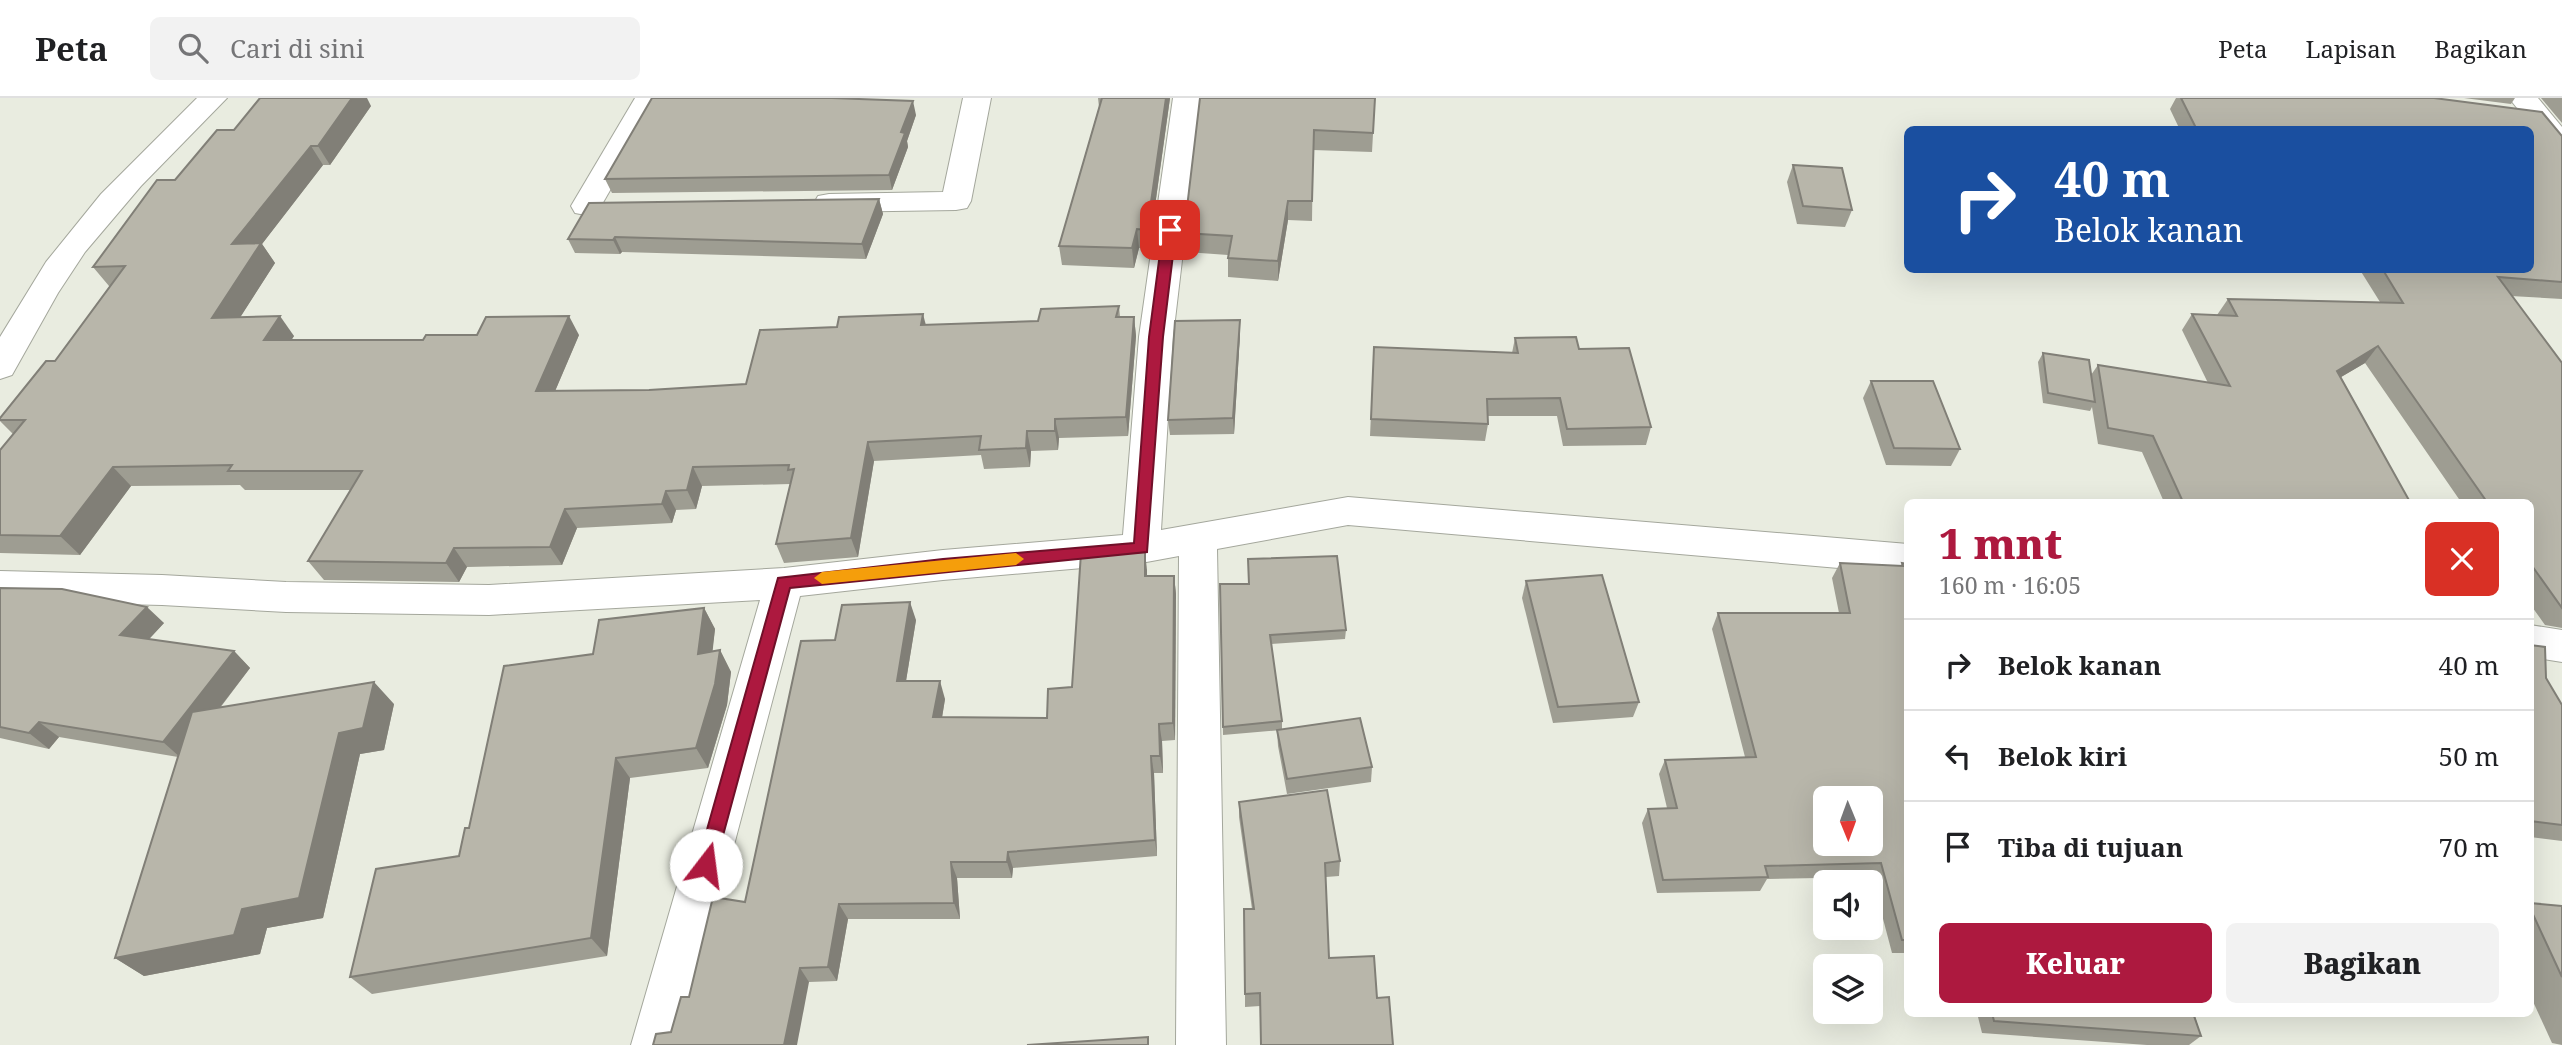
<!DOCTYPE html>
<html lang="id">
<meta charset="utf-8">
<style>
:root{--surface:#fff;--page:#f2f2f2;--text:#202124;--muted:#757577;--line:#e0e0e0;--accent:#ad193f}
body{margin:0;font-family:"Noto Serif",serif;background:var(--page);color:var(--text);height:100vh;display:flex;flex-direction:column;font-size:26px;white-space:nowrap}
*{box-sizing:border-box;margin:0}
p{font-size:23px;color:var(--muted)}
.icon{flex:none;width:38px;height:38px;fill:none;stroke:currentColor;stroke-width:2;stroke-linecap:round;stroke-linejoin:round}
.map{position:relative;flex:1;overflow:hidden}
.details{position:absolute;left:1904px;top:401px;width:630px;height:518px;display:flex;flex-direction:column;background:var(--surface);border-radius:10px;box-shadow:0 7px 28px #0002}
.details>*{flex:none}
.top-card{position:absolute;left:1904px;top:28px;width:630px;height:147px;border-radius:10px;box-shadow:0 7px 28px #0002;background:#1a4fa0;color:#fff;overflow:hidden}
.needle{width:46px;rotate:179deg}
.controls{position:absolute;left:1813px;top:688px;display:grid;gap:14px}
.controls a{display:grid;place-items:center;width:70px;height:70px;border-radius:10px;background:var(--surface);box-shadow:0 7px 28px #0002;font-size:35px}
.pin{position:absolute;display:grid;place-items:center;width:60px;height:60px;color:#fff;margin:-30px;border-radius:14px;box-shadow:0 4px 10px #0006}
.me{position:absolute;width:77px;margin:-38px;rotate:15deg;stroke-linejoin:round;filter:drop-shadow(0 0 5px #0008)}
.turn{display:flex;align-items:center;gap:24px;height:147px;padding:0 35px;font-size:32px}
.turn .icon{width:91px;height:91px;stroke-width:2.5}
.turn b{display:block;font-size:49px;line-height:60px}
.round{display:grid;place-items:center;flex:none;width:74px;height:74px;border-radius:10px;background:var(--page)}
.overview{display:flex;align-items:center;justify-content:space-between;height:119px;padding:0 35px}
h1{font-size:42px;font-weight:800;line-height:52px;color:var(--accent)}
.cta{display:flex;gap:14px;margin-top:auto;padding:14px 35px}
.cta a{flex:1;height:80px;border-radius:10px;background:var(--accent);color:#fff;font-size:28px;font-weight:800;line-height:80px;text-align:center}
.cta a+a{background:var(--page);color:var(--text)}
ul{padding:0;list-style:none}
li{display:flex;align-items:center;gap:21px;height:91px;padding:0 35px;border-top:2px solid var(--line)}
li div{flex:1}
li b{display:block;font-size:26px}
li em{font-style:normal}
header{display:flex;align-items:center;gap:42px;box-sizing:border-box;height:98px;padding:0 35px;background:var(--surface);border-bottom:2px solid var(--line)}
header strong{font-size:33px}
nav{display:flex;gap:38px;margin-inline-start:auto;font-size:24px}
.search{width:490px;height:63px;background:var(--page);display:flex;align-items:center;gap:18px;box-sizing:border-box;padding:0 24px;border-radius:10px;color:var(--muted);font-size:26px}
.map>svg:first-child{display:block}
</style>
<header>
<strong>Peta</strong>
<div class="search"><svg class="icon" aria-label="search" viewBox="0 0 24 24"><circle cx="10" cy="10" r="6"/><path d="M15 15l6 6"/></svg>Cari di sini</div>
<nav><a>Peta</a><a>Lapisan</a><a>Bagikan</a></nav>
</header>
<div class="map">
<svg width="2562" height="947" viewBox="0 0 2562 947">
<rect width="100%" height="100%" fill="#e9ece0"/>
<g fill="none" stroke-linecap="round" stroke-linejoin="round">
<defs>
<g id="minor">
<path d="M 635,0 L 663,0 L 597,115 L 586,117 L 575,115 L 571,108 Z"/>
<path d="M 963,0 L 991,0 L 971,103 L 967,110 L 956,112 L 829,114 L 818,112 L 814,105 L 818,98 L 829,96 L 943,94 Z"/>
<path d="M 1173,0 L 1201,0 L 1173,239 L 1161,432 L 1348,399 L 1908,446 L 1908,476 L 1348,427 L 1217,451 L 1226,947 L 1176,947 L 1179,458 L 1141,465 L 943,482 L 800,498 L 681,947 L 631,947 L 760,502 L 489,517 L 286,514 L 162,507 L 0,503 L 0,473 L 162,477 L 286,484 L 489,487 L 784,470 L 943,452 L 1123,437 L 1139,239 Z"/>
<path d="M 2509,0 L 2538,0 L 2562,29 L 2562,57 L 2552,54 Z"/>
<path d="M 2530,527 L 2562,532 L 2562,564 L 2530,559 Z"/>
</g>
<path id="tertiary" d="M 197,0 L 227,0 L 141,88 L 85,154 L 58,195 L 12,277 L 0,281 L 0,239 L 46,164 L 101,96 Z"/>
</defs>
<use href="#minor" stroke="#a4a79c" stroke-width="2"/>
<use href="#tertiary" stroke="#a4a79c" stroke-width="2"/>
<use href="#minor" fill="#fff" fill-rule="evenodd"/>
<use href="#tertiary" fill="#fff" fill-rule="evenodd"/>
</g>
<g fill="#9e9d92">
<path d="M 1098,0 L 1170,0 L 1149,151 L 1139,150 L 1134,170 L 1062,167 L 1059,148 L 1099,9 Z"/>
<path d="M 1200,0 L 1375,0 L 1372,54 L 1313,52 L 1312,123 L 1288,122 L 1278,183 L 1228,179 L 1228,157 L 1186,154 L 1184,135 Z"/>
<path d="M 2176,0 L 2434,0 L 2562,38 L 2562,201 L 2511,198 L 2562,265 L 2562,530 L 2545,527 L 2530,506 L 2530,404 L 2461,404 L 2365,265 L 2341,279 L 2410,404 L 2164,404 L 2142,354 L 2098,346 L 2092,309 L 2090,313 L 2043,305 L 2038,264 L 2043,255 L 2091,277 L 2098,267 L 2208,285 L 2182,232 L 2192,216 L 2217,217 L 2228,201 L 2380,204 L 2360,172 L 2530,172 L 2530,32 L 2180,32 L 2170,11 Z"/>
<path d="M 2464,0 L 2515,0 L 2511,6 Z"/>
<path d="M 2541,0 L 2562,0 L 2562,25 Z"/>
<path d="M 371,8 L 330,67 L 323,67 L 262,146 L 275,165 L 240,219 L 294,238 L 291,242 L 423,242 L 579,237 L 555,293 L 649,292 L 746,286 L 926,227 L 1038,223 L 1119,208 L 1120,219 L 1134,219 L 1136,238 L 1128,338 L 1059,340 L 1058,352 L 1031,353 L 1030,369 L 984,371 L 981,357 L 874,363 L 858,459 L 784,465 L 776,446 L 790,386 L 702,388 L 696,411 L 676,412 L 672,425 L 577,430 L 562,467 L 467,469 L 459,484 L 324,482 L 308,463 L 351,392 L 245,392 L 240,387 L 131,388 L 80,457 L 0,455 L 0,352 L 13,336 L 0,323 L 0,320 L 55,263 L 110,188 L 109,188 L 93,169 L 175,82 L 234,32 Z"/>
<path d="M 916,17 L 907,43 L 908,49 L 892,92 L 612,95 L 605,81 Z"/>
<path d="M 1793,67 L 1852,112 L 1845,129 L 1797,126 L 1787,84 Z"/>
<path d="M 879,101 L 883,116 L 866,161 L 622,154 L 620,156 L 575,155 L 568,141 Z"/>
<path d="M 1240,222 L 1240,237 L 1234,336 L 1170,337 L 1168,322 Z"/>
<path d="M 1515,240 L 1579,251 L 1651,329 L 1646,347 L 1563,348 L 1557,318 L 1488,318 L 1488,326 L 1485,343 L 1370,338 L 1374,249 L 1512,255 Z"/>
<path d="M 1871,283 L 1960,351 L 1951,368 L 1886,367 L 1863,300 Z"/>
<path d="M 1840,465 L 1901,468 L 1902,465 L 1908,466 L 1908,855 L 1892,855 L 1872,779 L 1767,781 L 1760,793 L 1657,795 L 1642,725 L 1648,711 L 1667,710 L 1659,676 L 1665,662 L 1745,659 L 1712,531 L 1718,515 L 1839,515 L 1832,480 Z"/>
<path d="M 1147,472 L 1147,478 L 1174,478 L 1176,496 L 1175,642 L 1162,643 L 1163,675 L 1154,675 L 1157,758 L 1013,770 L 1012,780 L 957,780 L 960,821 L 848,821 L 837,883 L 809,884 L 671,934 L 689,899 L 745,804 L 835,542 L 916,522 L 906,583 L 945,601 L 942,620 L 1047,620 L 1072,589 Z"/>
<path d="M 1526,483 L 1639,604 L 1633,619 L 1553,625 L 1522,500 Z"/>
<path d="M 1220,486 L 1346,532 L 1345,541 L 1271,546 L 1282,623 L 1282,632 L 1223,637 Z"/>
<path d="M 0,490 L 164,525 L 149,541 L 234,553 L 250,570 L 220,610 L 394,606 L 384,652 L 360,656 L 323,820 L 267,830 L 260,856 L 144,878 L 115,860 L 178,659 L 59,639 L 49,651 L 0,640 Z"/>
<path d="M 704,510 L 715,531 L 712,553 L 720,552 L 731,574 L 727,607 L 708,670 L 630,680 L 607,858 L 372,896 L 350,879 L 459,758 L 469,730 Z"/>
<path d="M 2530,547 L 2546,580 L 2562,607 L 2562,743 L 2530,739 Z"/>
<path d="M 1277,632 L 1372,669 L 1371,684 L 1287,696 L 1278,648 Z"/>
<path d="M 1239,704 L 1340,763 L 1339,778 L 1326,779 L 1260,908 L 1245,909 L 1245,896 L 1252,811 L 1239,719 Z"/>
<path d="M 2530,805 L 2562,808 L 2562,947 L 2552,945 L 2530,897 Z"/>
<path d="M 1977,915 L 2194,915 L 2201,938 L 2189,947 L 2147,947 L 1982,935 Z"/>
</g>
<g fill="#817f77">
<path d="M 352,0 L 367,0 L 371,8 L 330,67 L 318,48 Z"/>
<path d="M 1166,0 L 1170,0 L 1149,151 L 1147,132 Z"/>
<path d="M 913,3 L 916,17 L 907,43 L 908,49 L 892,92 L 889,77 L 901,34 Z"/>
<path d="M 311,48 L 323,67 L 262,146 L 275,165 L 227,240 L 212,220 L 232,146 Z"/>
<path d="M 879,101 L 883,116 L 866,161 L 862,146 Z"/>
<path d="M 1288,103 L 1288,122 L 1278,183 L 1278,163 Z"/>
<path d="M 1137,131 L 1139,150 L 1134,170 L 1132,150 Z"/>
<path d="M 615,139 L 622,154 L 620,156 L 613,142 Z"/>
<path d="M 923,216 L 928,235 L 921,227 Z"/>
<path d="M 280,218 L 294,238 L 279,262 L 264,242 Z"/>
<path d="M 569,218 L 579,237 L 547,312 L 536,293 Z"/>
<path d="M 1134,219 L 1136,238 L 1128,338 L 1126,319 Z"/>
<path d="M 1240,222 L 1240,237 L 1234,336 L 1233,320 Z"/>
<path d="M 2378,248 L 2365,265 L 2324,289 L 2337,273 Z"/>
<path d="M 1055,321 L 1059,340 L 1058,352 L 1055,333 Z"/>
<path d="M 1027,333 L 1031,353 L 1030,369 L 1026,350 Z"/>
<path d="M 868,344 L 874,363 L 858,459 L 851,440 Z"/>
<path d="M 113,369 L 131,388 L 80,457 L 60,438 Z"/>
<path d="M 693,369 L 702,388 L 696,411 L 687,392 Z"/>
<path d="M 666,393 L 676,412 L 672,425 L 662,406 Z"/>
<path d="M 565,411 L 577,430 L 562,467 L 550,449 Z"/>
<path d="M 454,450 L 467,469 L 459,484 L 446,465 Z"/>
<path d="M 1145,454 L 1147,472 L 1147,496 L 1145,478 Z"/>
<path d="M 1174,478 L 1176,496 L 1175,642 L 1173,625 Z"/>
<path d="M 910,504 L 916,522 L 903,601 L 897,583 Z"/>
<path d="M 147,509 L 164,525 L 138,553 L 120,537 Z"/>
<path d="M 704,510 L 715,531 L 710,577 L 698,556 Z"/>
<path d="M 720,552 L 731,574 L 727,607 L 708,670 L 696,650 Z"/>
<path d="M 234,553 L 250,570 L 181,660 L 163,644 Z"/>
<path d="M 940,583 L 945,601 L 939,637 L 933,619 Z"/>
<path d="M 374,584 L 394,606 L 384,652 L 360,656 L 323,820 L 267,830 L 260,856 L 144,878 L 115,860 L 242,811 L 339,635 Z"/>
<path d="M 39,624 L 59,639 L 49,651 L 29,635 Z"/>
<path d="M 1159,626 L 1162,643 L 1163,675 L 1160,658 Z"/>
<path d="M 1151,658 L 1154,675 L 1157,758 L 1155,742 Z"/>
<path d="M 616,660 L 630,680 L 607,858 L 591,840 Z"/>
<path d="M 1008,754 L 1013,770 L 1012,780 L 1007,764 Z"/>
<path d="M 951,764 L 957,780 L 960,821 L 954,805 Z"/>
<path d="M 839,806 L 848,821 L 837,883 L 828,869 Z"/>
<path d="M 800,870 L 809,884 L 797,947 L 784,947 Z"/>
</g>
<g fill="#b8b6aa" stroke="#817f77" stroke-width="2" fill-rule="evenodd">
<path d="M 260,0 L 352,0 L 318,48 L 311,48 L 232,146 L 261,145 L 212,220 L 280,218 L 264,242 L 423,242 L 426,237 L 477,237 L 486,219 L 569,218 L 536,293 L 649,292 L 746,286 L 760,232 L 837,229 L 839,219 L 923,216 L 921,227 L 1038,223 L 1041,211 L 1119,208 L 1116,219 L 1134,219 L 1126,319 L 1055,321 L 1055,333 L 1027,333 L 1026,350 L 979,352 L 981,338 L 868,344 L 851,440 L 776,446 L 794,371 L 788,372 L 789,367 L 693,369 L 687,392 L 666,393 L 662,406 L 565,411 L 550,449 L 454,450 L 446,465 L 308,463 L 362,373 L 228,373 L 232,367 L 113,369 L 60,438 L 0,437 L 0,352 L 25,322 L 0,322 L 0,320 L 46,263 L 55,263 L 125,168 L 93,169 L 157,82 L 175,82 L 217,32 L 234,32 Z"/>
<path d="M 652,0 L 832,0 L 913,3 L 901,34 L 905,35 L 889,77 L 605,81 Z"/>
<path d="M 1102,0 L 1166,0 L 1147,132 L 1137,131 L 1132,150 L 1059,148 Z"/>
<path d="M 1200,0 L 1375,0 L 1373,35 L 1314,32 L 1312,103 L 1288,103 L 1278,163 L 1228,160 L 1232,138 L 1184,135 Z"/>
<path d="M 2181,0 L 2434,0 L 2542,14 L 2562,38 L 2562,184 L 2498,179 L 2562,265 L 2562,510 L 2530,465 L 2530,404 L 2487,404 L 2378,248 L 2337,273 L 2410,404 L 2183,404 L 2153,338 L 2108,330 L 2098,267 L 2230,288 L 2192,216 L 2237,218 L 2228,201 L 2403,205 L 2383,172 L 2530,172 L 2530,32 L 2197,32 Z"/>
<path d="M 1793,67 L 1842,70 L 1852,112 L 1803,108 Z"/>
<path d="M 879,101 L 862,146 L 615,139 L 613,142 L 568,141 L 589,105 Z"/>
<path d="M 1240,222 L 1233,320 L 1168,322 L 1175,223 Z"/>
<path d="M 1576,239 L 1579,251 L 1629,250 L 1651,329 L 1567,331 L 1560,300 L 1487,301 L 1488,326 L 1371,321 L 1374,249 L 1518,255 L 1515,240 Z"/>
<path d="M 2043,255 L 2089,262 L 2095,304 L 2048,295 Z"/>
<path d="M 1871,283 L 1933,283 L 1960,351 L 1894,350 Z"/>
<path d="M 1145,454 L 1145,478 L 1174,478 L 1173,625 L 1159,626 L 1160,658 L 1151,658 L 1155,742 L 1008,754 L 1007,764 L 951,764 L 954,805 L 839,806 L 828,869 L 800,870 L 784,947 L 653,947 L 656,936 L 671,934 L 681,899 L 689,899 L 713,799 L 745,804 L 801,543 L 835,542 L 842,507 L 910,504 L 897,583 L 940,583 L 933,619 L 1047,620 L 1048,591 L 1072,589 L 1081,455 Z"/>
<path d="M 1337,458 L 1346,532 L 1270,537 L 1282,623 L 1223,629 L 1220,486 L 1249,486 L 1248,461 Z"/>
<path d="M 1840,465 L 1903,468 L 1902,465 L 1908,466 L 1908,842 L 1902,842 L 1881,765 L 1765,768 L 1768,779 L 1663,782 L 1648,711 L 1677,710 L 1665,662 L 1756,659 L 1718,515 L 1850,515 ZM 1825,700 L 1871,700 L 1871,746 L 1825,746 Z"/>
<path d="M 1602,477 L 1639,604 L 1558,609 L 1526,483 Z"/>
<path d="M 0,490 L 62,491 L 147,509 L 120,537 L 234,553 L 163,644 L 39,624 L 29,635 L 0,629 Z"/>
<path d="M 704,510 L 698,556 L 720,552 L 715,586 L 696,650 L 616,660 L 591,840 L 350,879 L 376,771 L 459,758 L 465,730 L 469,730 L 504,568 L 593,556 L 599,522 Z"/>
<path d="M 2530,547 L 2545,549 L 2546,580 L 2562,607 L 2562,727 L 2530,723 Z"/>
<path d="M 374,584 L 363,630 L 339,635 L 299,800 L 242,811 L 234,837 L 115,860 L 192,614 Z"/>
<path d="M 1360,620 L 1372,669 L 1287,681 L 1277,632 Z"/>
<path d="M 1327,692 L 1340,763 L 1325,765 L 1329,860 L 1374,858 L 1377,900 L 1389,899 L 1393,947 L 1261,947 L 1260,895 L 1245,896 L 1244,811 L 1254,811 L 1239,704 Z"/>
<path d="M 2530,805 L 2562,808 L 2562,879 L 2530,810 Z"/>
<path d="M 1992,915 L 2193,915 L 2201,938 L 1994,923 Z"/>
<path d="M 1148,939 L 1148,947 L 1027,947 Z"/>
</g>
<path fill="#ad193f" stroke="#701029" stroke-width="2" d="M 1170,128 L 1176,132 L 1163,239 L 1147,454 L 790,490 L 715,767 L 713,773 L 706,776 L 699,773 L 697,767 L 778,480 L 943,461 L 1134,445 L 1149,239 L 1163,132 Z"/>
<path fill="#f59e0b" d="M 1016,455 L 1024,461 L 1016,467 L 822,486 L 814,480 L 822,474 Z"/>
</svg>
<div class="controls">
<a><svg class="needle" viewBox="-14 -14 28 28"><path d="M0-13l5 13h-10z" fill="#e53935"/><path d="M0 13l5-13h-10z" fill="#757577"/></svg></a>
<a><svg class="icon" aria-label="sound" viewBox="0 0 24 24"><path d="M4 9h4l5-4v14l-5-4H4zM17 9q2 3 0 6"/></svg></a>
<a><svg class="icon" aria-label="layers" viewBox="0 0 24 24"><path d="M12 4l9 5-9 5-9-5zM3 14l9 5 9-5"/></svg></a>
</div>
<div class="pin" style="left:1170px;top:132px;background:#d93025"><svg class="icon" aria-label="arrive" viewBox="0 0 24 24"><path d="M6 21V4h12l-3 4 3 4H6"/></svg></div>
<svg class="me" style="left:706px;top:767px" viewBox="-20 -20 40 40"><circle r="19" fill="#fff"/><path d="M0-13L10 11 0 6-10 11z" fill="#ad193f"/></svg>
<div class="top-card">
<div class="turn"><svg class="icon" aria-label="right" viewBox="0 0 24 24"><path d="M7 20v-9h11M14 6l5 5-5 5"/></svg><div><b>40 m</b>Belok kanan</div></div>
</div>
<section class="details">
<div class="overview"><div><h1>1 mnt</h1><p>160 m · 16:05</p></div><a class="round" style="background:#d93025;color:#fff"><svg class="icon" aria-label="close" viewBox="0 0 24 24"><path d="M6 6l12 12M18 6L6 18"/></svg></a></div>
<ul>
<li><svg class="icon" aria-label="right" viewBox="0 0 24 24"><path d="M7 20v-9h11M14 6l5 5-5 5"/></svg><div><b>Belok kanan</b></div><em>40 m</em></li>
<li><svg class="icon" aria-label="left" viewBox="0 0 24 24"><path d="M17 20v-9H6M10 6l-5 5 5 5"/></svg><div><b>Belok kiri</b></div><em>50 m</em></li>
<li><svg class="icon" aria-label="arrive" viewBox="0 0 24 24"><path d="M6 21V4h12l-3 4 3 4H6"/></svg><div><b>Tiba di tujuan</b></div><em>70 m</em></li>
</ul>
<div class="cta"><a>Keluar</a><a>Bagikan</a></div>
</section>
</div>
